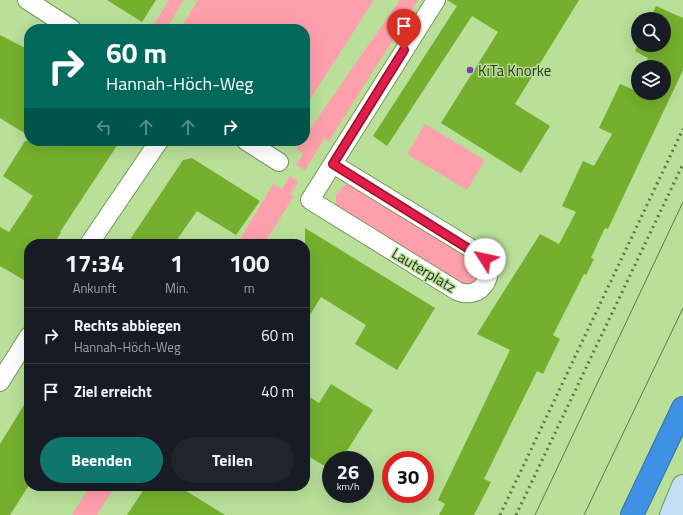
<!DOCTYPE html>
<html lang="de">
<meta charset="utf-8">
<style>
:root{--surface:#171b24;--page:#20242c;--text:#f1f3f6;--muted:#9ea1a6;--line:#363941;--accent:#0f766e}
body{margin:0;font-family:"Titillium Web",sans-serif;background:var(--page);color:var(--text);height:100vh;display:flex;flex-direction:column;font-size:15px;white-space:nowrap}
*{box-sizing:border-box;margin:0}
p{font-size:13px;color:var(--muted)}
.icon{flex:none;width:22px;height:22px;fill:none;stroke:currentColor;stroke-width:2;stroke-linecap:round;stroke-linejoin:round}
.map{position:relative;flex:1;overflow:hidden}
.side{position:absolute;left:24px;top:239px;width:286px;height:252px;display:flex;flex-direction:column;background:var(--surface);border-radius:16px;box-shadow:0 4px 16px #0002}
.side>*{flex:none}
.hud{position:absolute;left:24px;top:24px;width:286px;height:122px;border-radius:16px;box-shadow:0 4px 16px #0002;background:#00695c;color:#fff;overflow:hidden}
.buttons{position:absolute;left:631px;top:12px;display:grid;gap:8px}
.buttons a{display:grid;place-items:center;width:40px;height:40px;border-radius:50%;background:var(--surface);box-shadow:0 4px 16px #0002;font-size:20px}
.speed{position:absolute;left:322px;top:451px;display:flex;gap:8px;font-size:20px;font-weight:700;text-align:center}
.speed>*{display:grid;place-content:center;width:52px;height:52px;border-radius:50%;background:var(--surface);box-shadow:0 4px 16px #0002;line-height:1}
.speed small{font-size:10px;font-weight:400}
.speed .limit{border:6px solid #d22;background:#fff;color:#111}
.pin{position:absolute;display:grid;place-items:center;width:34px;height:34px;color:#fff;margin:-41px -17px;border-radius:50% 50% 50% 0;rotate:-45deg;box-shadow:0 0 4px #0007}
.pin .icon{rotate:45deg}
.me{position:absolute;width:44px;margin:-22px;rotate:305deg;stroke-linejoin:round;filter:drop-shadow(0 0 3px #0008)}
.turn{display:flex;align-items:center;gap:14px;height:84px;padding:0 16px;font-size:18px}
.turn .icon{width:52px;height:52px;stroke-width:2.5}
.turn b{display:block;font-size:28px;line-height:34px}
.lanes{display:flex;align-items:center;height:38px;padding:0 16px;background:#0003;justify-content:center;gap:20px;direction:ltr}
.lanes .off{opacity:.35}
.eta{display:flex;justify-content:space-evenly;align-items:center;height:68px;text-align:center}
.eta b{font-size:24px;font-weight:700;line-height:28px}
.cta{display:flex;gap:8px;margin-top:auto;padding:8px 16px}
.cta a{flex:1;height:46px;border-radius:24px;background:var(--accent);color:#fff;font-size:16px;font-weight:700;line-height:46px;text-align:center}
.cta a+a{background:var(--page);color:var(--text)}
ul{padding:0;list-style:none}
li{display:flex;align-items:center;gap:12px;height:56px;padding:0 16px;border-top:1px solid var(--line)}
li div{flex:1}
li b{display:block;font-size:15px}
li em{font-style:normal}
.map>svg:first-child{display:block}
</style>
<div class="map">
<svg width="683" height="515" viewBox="0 0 683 515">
<rect width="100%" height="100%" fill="#b9df99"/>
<g fill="#fea0ac">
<path d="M 169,0 L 184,0 L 166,29 L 151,29 Z"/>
<path d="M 198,0 L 374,0 L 305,107 L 305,29 L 180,29 Z"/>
<path d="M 400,0 L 418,0 L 329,141 L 324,139 L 305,170 L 296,165 L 303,154 L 296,149 L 302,141 L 305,141 L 305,136 Z"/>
<path d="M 425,124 L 485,160 L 467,190 L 407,154 Z"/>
<path d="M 290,176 L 298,182 L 290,194 L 294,196 L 264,244 L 237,244 L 273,184 L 282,189 Z"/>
<path d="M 351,184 L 479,262 L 481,276 L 468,288 L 336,208 L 336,195 L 343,186 Z"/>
<path d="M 90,486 L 115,486 L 97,515 L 72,515 Z"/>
</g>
<g fill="#74b02d">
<path d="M 107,0 L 156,0 L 142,22 Z"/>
<path d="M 447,0 L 579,0 L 515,104 L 550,126 L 521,173 L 441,123 L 498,32 L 472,16 L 387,146 L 373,136 L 457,6 Z"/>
<path d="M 656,6 L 683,18 L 683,70 L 608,229 L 605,228 L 591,258 L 594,259 L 586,275 L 584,274 L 553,335 L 560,339 L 543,374 L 537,371 L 484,479 L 491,482 L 474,515 L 439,515 L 445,504 L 438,500 L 510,350 L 477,334 L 540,234 L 559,244 L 576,212 L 562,206 L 583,161 L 594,166 L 612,134 L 599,128 L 620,84 L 634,90 L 638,81 L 638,93 L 664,93 L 664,67 L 644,67 L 648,58 L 635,51 L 638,45 L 664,45 L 664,19 L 650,19 Z"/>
<path d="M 0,35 L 29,50 L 29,136 L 0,118 Z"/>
<path d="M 25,141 L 120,141 L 60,232 L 61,232 L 54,244 L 29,244 L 29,283 L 0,266 L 0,227 L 9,232 L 33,196 L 3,176 Z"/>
<path d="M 192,158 L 260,201 L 236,235 L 197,211 L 174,244 L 127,244 L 183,160 Z"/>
<path d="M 305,228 L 435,308 L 397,370 L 355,344 L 366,325 L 321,297 L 305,323 Z"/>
<path d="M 331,384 L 373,410 L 341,460 L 331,460 L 331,470 L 305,454 L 305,394 L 319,403 Z"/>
<path d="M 29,397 L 29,485 L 10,515 L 0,515 L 0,444 Z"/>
<path d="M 146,486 L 178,486 L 225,515 L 127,515 Z"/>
</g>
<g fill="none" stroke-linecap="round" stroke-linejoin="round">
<defs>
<g id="street">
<path d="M 27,0 L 72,29"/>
<path d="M 246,141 L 279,162"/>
<path d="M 333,164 L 480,254 C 500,271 482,302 457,291 L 310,200 L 436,0"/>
<path d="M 89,244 L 159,141"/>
<path d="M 0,382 L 29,336"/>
</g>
<path id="secondary" d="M 671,515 L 683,486"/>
<path id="highway" d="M 632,515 L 683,408"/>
</defs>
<use href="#street" stroke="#749754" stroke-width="20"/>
<use href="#secondary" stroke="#749754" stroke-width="24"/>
<use href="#highway" stroke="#37729f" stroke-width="24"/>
<use href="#street" stroke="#fff" stroke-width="18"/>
<use href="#secondary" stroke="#c5def7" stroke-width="22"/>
<use href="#highway" stroke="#3e91e5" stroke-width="22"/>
<g stroke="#60774b" stroke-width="1">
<path d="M 535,515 L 683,202"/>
<path d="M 584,515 L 683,308"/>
</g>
<g stroke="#60774b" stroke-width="3" stroke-dasharray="2 4" stroke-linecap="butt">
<path d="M 500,515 L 683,129"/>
<path d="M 516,515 L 683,164"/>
</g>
</g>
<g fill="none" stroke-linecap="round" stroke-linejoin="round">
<defs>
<path id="route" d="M 404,50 L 333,164 L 485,259"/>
</defs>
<use href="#route" stroke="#92132f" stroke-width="10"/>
<use href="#route" stroke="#e11d48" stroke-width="7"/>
</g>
<circle fill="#843aac" stroke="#b9df99" stroke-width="1.5" cx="470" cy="70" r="4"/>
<g text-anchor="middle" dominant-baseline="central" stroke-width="3" stroke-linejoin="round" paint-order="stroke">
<g font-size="15" fill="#2a381c" stroke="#b9df99" text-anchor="start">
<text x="478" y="70">KiTa Knorke</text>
</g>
<g font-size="15" fill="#2a381c" stroke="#b9df99">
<text transform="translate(424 270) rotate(31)">Lauterplatz</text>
</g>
</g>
</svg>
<div class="buttons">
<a><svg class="icon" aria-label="search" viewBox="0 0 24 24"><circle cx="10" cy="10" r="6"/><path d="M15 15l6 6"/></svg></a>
<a><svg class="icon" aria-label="layers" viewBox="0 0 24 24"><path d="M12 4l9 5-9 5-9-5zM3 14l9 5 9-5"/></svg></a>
</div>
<div class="speed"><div>26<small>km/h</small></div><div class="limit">30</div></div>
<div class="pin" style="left:404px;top:50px;background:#d93025"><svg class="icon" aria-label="arrive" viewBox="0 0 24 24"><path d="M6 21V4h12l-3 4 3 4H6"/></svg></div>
<svg class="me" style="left:485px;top:259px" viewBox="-20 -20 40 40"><circle r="19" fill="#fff"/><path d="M0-13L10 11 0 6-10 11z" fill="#e11d48"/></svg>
<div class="hud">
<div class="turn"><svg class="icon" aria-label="right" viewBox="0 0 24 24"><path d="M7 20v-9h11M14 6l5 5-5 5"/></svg><div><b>60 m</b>Hannah-Höch-Weg</div></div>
<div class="lanes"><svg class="icon off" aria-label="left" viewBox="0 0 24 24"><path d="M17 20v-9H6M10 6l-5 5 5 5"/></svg><svg class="icon off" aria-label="ahead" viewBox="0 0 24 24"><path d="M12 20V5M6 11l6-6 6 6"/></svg><svg class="icon off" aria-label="ahead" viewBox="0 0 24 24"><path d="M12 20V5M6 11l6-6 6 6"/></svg><svg class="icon" aria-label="right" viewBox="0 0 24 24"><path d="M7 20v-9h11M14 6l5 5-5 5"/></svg></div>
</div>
<section class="side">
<div class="eta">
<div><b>17:34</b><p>Ankunft</p></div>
<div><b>1</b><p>Min.</p></div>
<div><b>100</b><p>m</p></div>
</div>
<ul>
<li><svg class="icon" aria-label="right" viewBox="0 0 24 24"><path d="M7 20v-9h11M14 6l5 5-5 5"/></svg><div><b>Rechts abbiegen</b><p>Hannah-Höch-Weg</p></div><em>60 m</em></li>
<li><svg class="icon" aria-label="arrive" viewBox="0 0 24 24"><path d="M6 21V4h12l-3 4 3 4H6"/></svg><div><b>Ziel erreicht</b></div><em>40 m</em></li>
</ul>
<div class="cta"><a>Beenden</a><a>Teilen</a></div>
</section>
</div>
